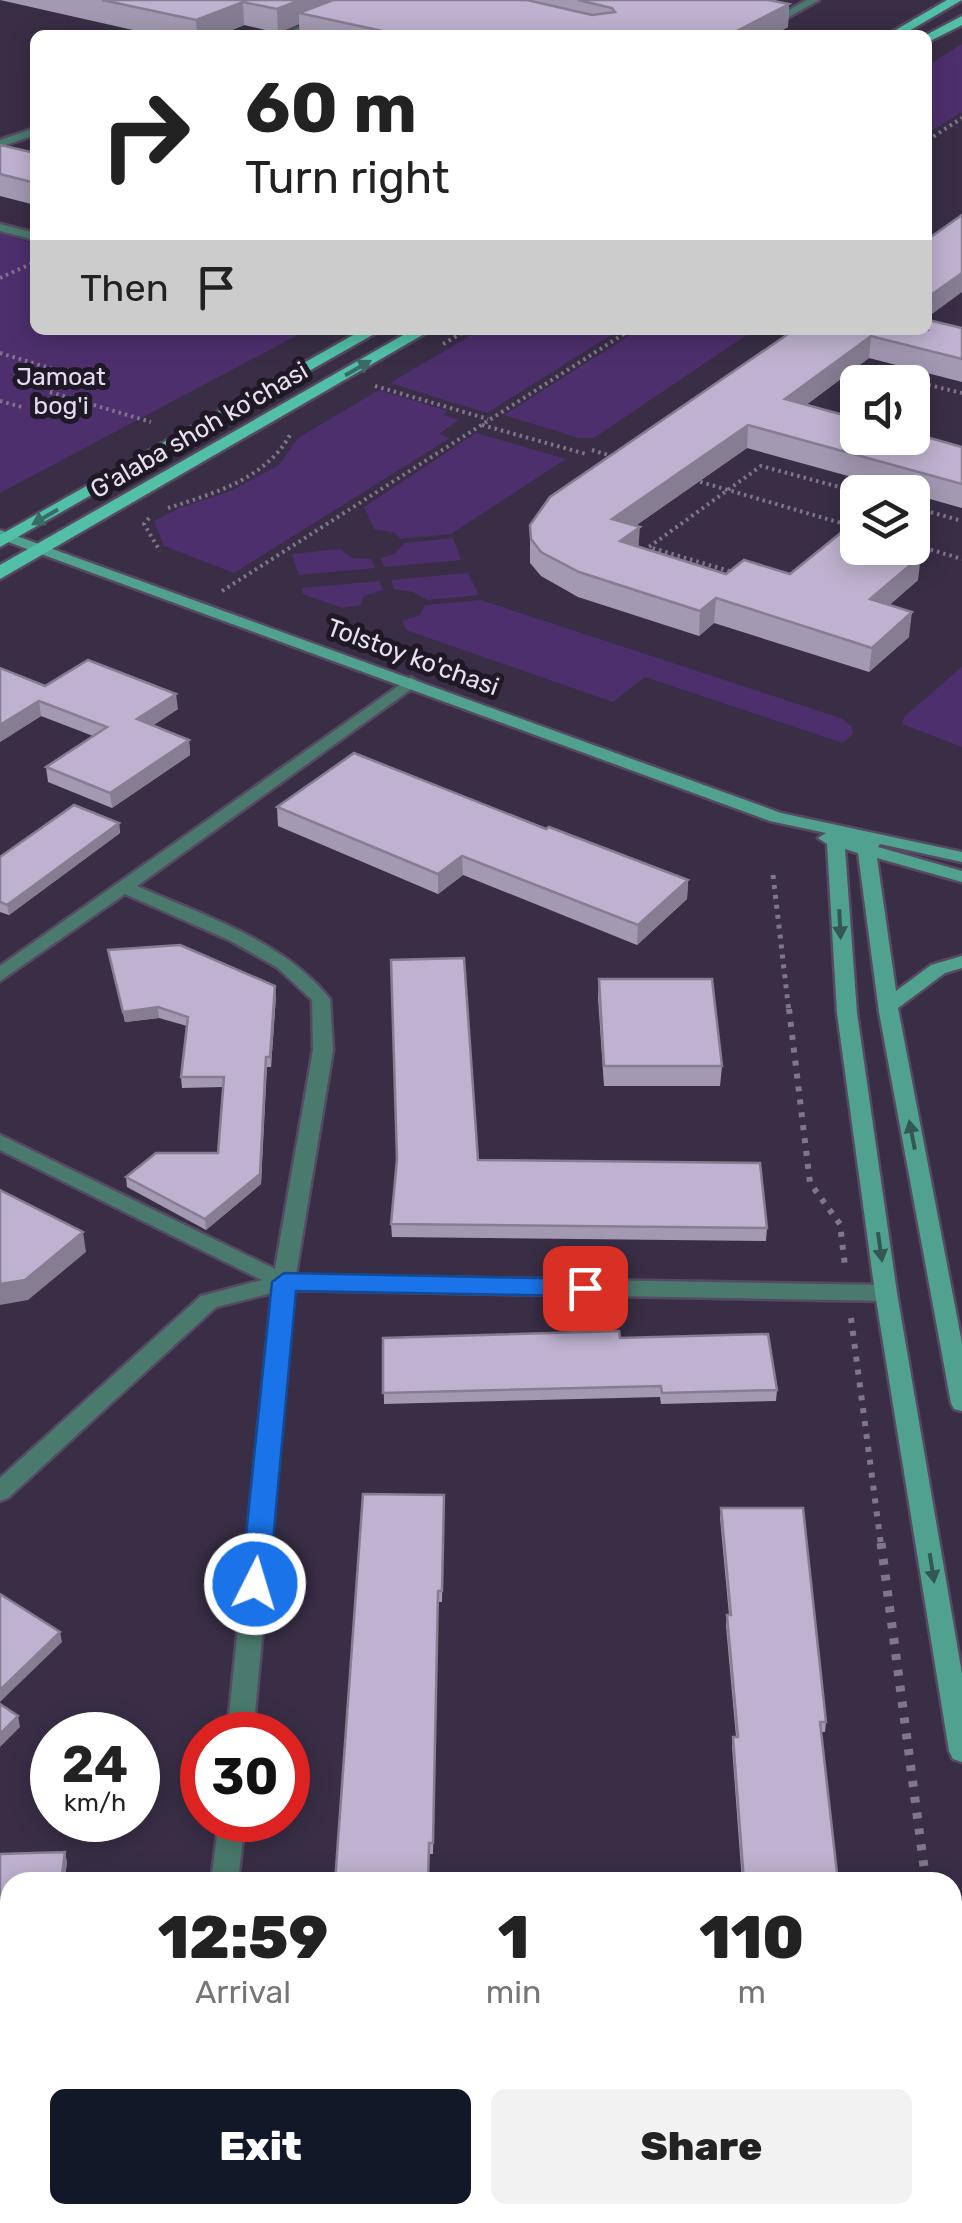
<!DOCTYPE html>
<style>
:root{--surface:#fff;--page:#f2f2f2;--text:#222;--muted:#767676;--accent:#111827}
body{margin:0;font-family:Rubik,sans-serif;background:var(--page);color:var(--text);height:100vh;display:flex;flex-direction:column;font-size:38px;white-space:nowrap}
*{box-sizing:border-box;margin:0}
p{font-size:32px;color:var(--muted)}
.icon{flex:none;width:55px;height:55px;fill:none;stroke:currentColor;stroke-width:2;stroke-linecap:round;stroke-linejoin:round}
.map{position:relative;flex:1;overflow:hidden}
.sheet{position:absolute;left:0px;top:1872px;width:962px;height:352px;display:flex;flex-direction:column;background:var(--surface);border-radius:30px 30px 0 0;box-shadow:0 5px 25px #0003}
.sheet>*{flex:none}
.guide{position:absolute;left:30px;top:30px;width:902px;height:305px;border-radius:15px;box-shadow:0 5px 25px #0003;background:#fff;color:var(--text);overflow:hidden}
.fabs{position:absolute;left:840px;top:365px;display:grid;gap:20px}
.fabs a{display:grid;place-items:center;width:90px;height:90px;border-radius:15px;background:var(--surface);box-shadow:0 5px 25px #0003;font-size:50px}
.speed{position:absolute;left:30px;top:1712px;display:flex;gap:20px;font-size:50px;font-weight:700;text-align:center}
.speed>*{display:grid;place-content:center;width:130px;height:130px;border-radius:50%;background:var(--surface);box-shadow:0 5px 25px #0003;line-height:1}
.speed small{font-size:25px;font-weight:400}
.speed .limit{border:15px solid #d22;background:#fff;color:#111}
.pin{position:absolute;display:grid;place-items:center;width:85px;height:85px;color:#fff;margin:-42px;border-radius:20px;box-shadow:0 5px 15px #0006}
.me{position:absolute;width:110px;margin:-55px;rotate:5deg;stroke-linejoin:round;filter:drop-shadow(0 0 8px #0008)}
.turn{display:flex;align-items:center;gap:35px;height:210px;padding:0 50px;font-size:45px}
.turn .icon{width:130px;height:130px;stroke-width:2.5}
.turn b{display:block;font-size:70px;line-height:85px}
.then{display:flex;align-items:center;height:95px;padding:0 50px;background:#0003;gap:20px;font-size:38px}
.eta{display:flex;justify-content:space-evenly;align-items:center;height:170px;text-align:center}
.eta b{font-size:60px;font-weight:800;line-height:70px}
.button{display:flex;gap:20px;margin-top:auto;padding:20px 50px}
.button a{flex:1;height:115px;border-radius:15px;background:var(--accent);color:#fff;font-size:40px;font-weight:800;line-height:115px;text-align:center}
.button a+a{background:var(--page);color:var(--text)}
.map>svg:first-child{display:block}
</style>
<div class="map">
<svg width="962" height="2223" viewBox="0 0 962 2223">
<rect width="100%" height="100%" fill="#392e46"/>
<g fill="#4d2f6d">
<path d="M 962,44 L 962,112 L 928,133 L 928,65 Z"/>
<path d="M 0,233 L 35,244 L 35,330 L 307,330 L 0,493 Z"/>
<path d="M 480,330 L 619,330 L 487,413 L 390,383 Z"/>
<path d="M 638,330 L 754,330 L 594,438 L 579,438 L 504,415 Z"/>
<path d="M 379,390 L 448,411 L 443,415 L 459,420 L 439,434 L 450,438 L 234,573 L 164,546 L 154,521 L 179,508 L 231,491 L 279,465 L 298,438 Z"/>
<path d="M 476,433 L 566,459 L 451,534 L 401,539 L 395,533 L 374,529 L 364,507 Z"/>
<path d="M 453,538 L 461,560 L 384,567 L 381,558 L 396,553 L 404,543 Z"/>
<path d="M 340,549 L 352,558 L 371,559 L 375,568 L 299,575 L 292,554 Z"/>
<path d="M 468,573 L 479,595 L 428,600 L 413,592 L 394,589 L 391,580 Z"/>
<path d="M 379,581 L 383,590 L 364,596 L 360,605 L 342,608 L 303,594 L 302,588 Z"/>
<path d="M 481,600 L 843,719 L 852,727 L 853,734 L 843,743 L 645,677 L 613,702 L 406,630 L 402,621 L 420,615 L 425,605 Z"/>
<path d="M 962,667 L 962,747 L 902,724 L 904,717 Z"/>
</g>
<g fill="none" stroke-linecap="round" stroke-linejoin="round">
<defs>
<g id="street">
<path d="M 807,0 L 819,0 L 778,23 L 762,20 L 774,18 Z"/>
<path d="M 322,18 L 330,20 L 295,35 L 281,35 Z"/>
<path d="M 35,128 L 35,135 L 0,147 L 0,140 Z"/>
<path d="M 0,224 L 35,233 L 35,240 L 0,231 Z"/>
<path d="M 411,677 L 419,682 L 417,685 L 137,886 C 204,916 283,940 330,999 L 333,1050 L 296,1275 L 886,1285 L 894,1288 L 897,1293 L 894,1298 L 886,1301 L 294,1290 L 253,1735 L 227,1735 L 272,1293 L 216,1307 L 8,1498 L 0,1501 L 0,1478 L 201,1296 L 262,1280 L 0,1150 L 0,1135 L 275,1269 L 313,1050 L 312,1000 L 278,968 L 231,941 L 125,894 L 0,981 L 0,966 Z"/>
<path d="M 219,1820 L 245,1820 L 238,1882 L 211,1882 Z"/>
<path d="M 178,2215 L 208,2215 L 207,2223 L 177,2223 Z"/>
</g>
<path id="secondary" d="M 0,530 L 781,813 L 962,852 L 962,862 L 880,844 L 878,847 L 962,871 L 962,882 L 877,858 L 896,991 L 931,965 L 962,956 L 962,968 L 945,973 L 898,1008 L 962,1343 L 962,1411 L 954,1409 L 951,1403 L 879,1012 L 858,853 L 845,849 L 857,1013 L 897,1293 L 962,1674 L 962,1762 L 953,1759 L 949,1751 L 875,1293 L 837,1013 L 827,844 L 818,838 L 826,833 L 770,821 L 0,539 Z"/>
<g id="primary">
<path d="M 947,0 L 962,0 L 902,35 L 887,35 Z"/>
<path d="M 962,16 L 962,25 L 928,42 L 926,35 Z"/>
<path d="M 362,330 L 381,330 L 0,547 L 0,535 Z"/>
<path d="M 412,330 L 431,330 L 0,579 L 0,565 Z"/>
</g>
</defs>
<use href="#street" stroke="#554a61" stroke-width="5"/>
<use href="#secondary" stroke="#554a61" stroke-width="5"/>
<use href="#primary" stroke="#554a61" stroke-width="5"/>
<g stroke="#7f768a" stroke-width="4" stroke-dasharray="2.5 4" stroke-linecap="butt">
<path d="M 928,140 L 962,118"/>
<path d="M 0,278 L 35,262"/>
<path d="M 443,344 L 467,330"/>
<path d="M 0,353 L 79,377"/>
<path d="M 375,386 L 488,419"/>
<path d="M 50,392 L 151,422"/>
<path d="M 912,393 L 924,384 L 962,393"/>
<path d="M 0,401 L 22,407"/>
<path d="M 482,425 L 586,454"/>
<path d="M 592,450 L 614,457"/>
<path d="M 694,480 L 858,528"/>
<path d="M 912,507 L 962,521"/>
<path d="M 168,508 C 215,493 265,479 290,435"/>
<path d="M 149,518 L 144,524 L 160,551"/>
<path d="M 846,540 L 858,532"/>
<path d="M 912,544 L 962,559"/>
<path d="M 736,573 L 649,547 L 761,466 L 858,492"/>
<path d="M 222,591 L 630,330"/>
</g>
<path stroke="#7f768a" stroke-width="5" stroke-dasharray="4 6" stroke-linecap="butt" d="M 773,875 L 789,1012"/>
<g stroke="#7f768a" stroke-width="6" stroke-dasharray="5 8" stroke-linecap="butt">
<path d="M 789,1009 L 810,1183 L 840,1224 L 845,1266"/>
<path d="M 851,1318 L 881,1545"/>
</g>
<g stroke="#7f768a" stroke-width="9" stroke-dasharray="6 10" stroke-linecap="butt">
<path d="M 881,1543 L 926,1882"/>
<path d="M 952,2077 L 962,2146"/>
</g>
<use href="#street" fill="#4a7a6e" fill-rule="evenodd"/>
<use href="#secondary" fill="#50a28f" fill-rule="evenodd"/>
<use href="#primary" fill="#52c0a7" fill-rule="evenodd"/>
</g>
<g fill="#a499b3">
<path d="M 0,0 L 769,0 L 789,4 L 788,27 L 773,35 L 300,35 L 299,24 L 278,33 L 244,25 L 220,35 L 155,35 Z"/>
<path d="M 0,145 L 35,153 L 35,151 L 35,205 L 0,196 Z"/>
<path d="M 962,328 L 962,382 L 869,358 L 806,405 L 962,447 L 962,508 L 912,494 L 912,492 L 906,492 L 747,448 L 635,526 L 639,547 L 726,574 L 790,574 L 918,580 L 889,605 L 909,637 L 869,672 L 714,623 L 699,636 L 578,597 L 541,576 L 530,563 L 530,525 L 794,330 Z"/>
<path d="M 0,668 L 45,686 L 178,709 L 153,725 L 189,740 L 190,755 L 112,808 L 48,782 L 46,767 L 93,736 L 41,716 L 0,742 Z"/>
<path d="M 277,807 L 546,829 L 688,880 L 687,899 L 637,945 L 463,875 L 438,894 L 278,826 Z"/>
<path d="M 119,823 L 120,833 L 9,915 L 0,912 L 0,857 Z"/>
<path d="M 108,950 L 276,996 L 271,1067 L 267,1067 L 261,1184 L 206,1230 L 127,1187 L 126,1177 L 218,1153 L 223,1087 L 182,1088 L 181,1077 L 187,1026 L 159,1018 L 125,1022 Z"/>
<path d="M 599,979 L 722,1066 L 720,1086 L 604,1086 L 598,998 Z"/>
<path d="M 478,1160 L 767,1228 L 766,1241 L 392,1237 L 391,1224 Z"/>
<path d="M 383,1338 L 620,1338 L 777,1390 L 776,1401 L 661,1404 L 660,1397 L 384,1404 Z"/>
<path d="M 444,1495 L 442,1602 L 438,1602 L 433,1854 L 429,1854 L 335,1882 Z"/>
<path d="M 721,1508 L 826,1722 L 825,1732 L 821,1732 L 838,1882 L 742,1882 L 732,1747 L 733,1737 L 736,1737 L 726,1626 L 727,1615 L 729,1615 L 720,1518 Z"/>
<path d="M 65,1852 L 67,1863 L 64,1882 L 10,1882 L 10,1991 L 0,1991 L 0,1854 Z"/>
</g>
<g fill="#867d92">
<path d="M 300,0 L 360,0 L 299,13 L 299,24 L 278,33 L 277,9 Z"/>
<path d="M 243,2 L 244,25 L 220,35 L 197,35 L 196,20 Z"/>
<path d="M 789,4 L 788,27 L 773,35 L 729,35 Z"/>
<path d="M 962,273 L 962,292 L 928,317 L 928,297 Z"/>
<path d="M 871,336 L 869,358 L 783,422 L 785,399 Z"/>
<path d="M 748,425 L 747,448 L 611,543 L 612,519 Z"/>
<path d="M 640,527 L 638,551 L 620,541 Z"/>
<path d="M 921,556 L 918,580 L 868,624 L 870,599 Z"/>
<path d="M 716,598 L 714,623 L 699,636 L 700,611 Z"/>
<path d="M 912,612 L 909,637 L 869,672 L 872,648 Z"/>
<path d="M 176,694 L 178,709 L 139,735 L 137,719 Z"/>
<path d="M 39,701 L 41,716 L 0,742 L 0,725 Z"/>
<path d="M 189,740 L 190,755 L 112,808 L 110,793 Z"/>
<path d="M 119,823 L 120,833 L 9,915 L 7,905 Z"/>
<path d="M 462,856 L 463,875 L 438,894 L 438,874 Z"/>
<path d="M 688,880 L 687,899 L 637,945 L 638,925 Z"/>
<path d="M 275,986 L 276,996 L 271,1067 L 270,1057 Z"/>
<path d="M 158,1007 L 159,1018 L 125,1022 L 123,1012 Z"/>
<path d="M 266,1057 L 261,1184 L 206,1230 L 205,1219 Z"/>
<path d="M 83,1232 L 86,1252 L 28,1300 L 0,1305 L 0,1284 Z"/>
<path d="M 60,1632 L 62,1642 L 0,1702 L 0,1690 Z"/>
<path d="M 18,1716 L 20,1727 L 0,1747 L 0,1734 Z"/>
<path d="M 65,1852 L 67,1863 L 64,1882 L 61,1882 Z"/>
</g>
<g fill="#bfb2d0" stroke="#867d92" stroke-width="2.5">
<path d="M 102,0 L 300,0 L 277,9 L 243,2 L 196,20 Z"/>
<path d="M 333,0 L 527,0 L 592,15 L 615,12 L 612,8 L 578,0 L 769,0 L 789,4 L 729,35 L 401,35 L 299,13 Z"/>
<path d="M 0,145 L 35,153 L 35,151 L 35,183 L 0,174 Z"/>
<path d="M 962,215 L 962,273 L 928,297 L 928,239 Z"/>
<path d="M 928,320 L 962,328 L 962,359 L 871,336 L 785,399 L 858,419 L 858,438 L 912,438 L 912,433 L 962,447 L 962,484 L 748,425 L 612,519 L 640,527 L 620,541 L 726,574 L 744,560 L 790,574 L 842,532 L 858,537 L 858,548 L 894,548 L 921,556 L 870,599 L 912,612 L 872,648 L 716,598 L 700,611 L 579,572 L 541,552 L 531,539 L 530,525 L 550,497 L 794,330 L 928,330 Z"/>
<path d="M 88,660 L 176,694 L 137,719 L 189,740 L 110,793 L 46,767 L 107,727 L 39,701 L 0,725 L 0,668 L 45,686 Z"/>
<path d="M 354,753 L 546,829 L 549,827 L 688,880 L 638,925 L 462,856 L 438,874 L 277,807 Z"/>
<path d="M 74,805 L 119,823 L 7,905 L 0,902 L 0,857 Z"/>
<path d="M 180,945 L 275,986 L 270,1057 L 266,1057 L 260,1174 L 205,1219 L 126,1177 L 156,1153 L 218,1153 L 224,1077 L 181,1077 L 188,1017 L 158,1007 L 123,1012 L 108,950 Z"/>
<path d="M 464,958 L 478,1160 L 760,1163 L 767,1228 L 391,1224 L 397,1159 L 391,960 Z"/>
<path d="M 599,979 L 712,979 L 722,1066 L 604,1066 Z"/>
<path d="M 0,1190 L 83,1232 L 25,1280 L 0,1284 Z"/>
<path d="M 619,1331 L 620,1338 L 768,1334 L 777,1390 L 662,1393 L 661,1386 L 383,1393 L 383,1338 Z"/>
<path d="M 363,1494 L 444,1495 L 442,1591 L 438,1591 L 433,1843 L 429,1843 L 428,1882 L 335,1882 Z"/>
<path d="M 721,1508 L 803,1508 L 826,1722 L 820,1722 L 838,1882 L 744,1882 L 733,1737 L 738,1737 L 727,1615 L 731,1615 Z"/>
<path d="M 0,1594 L 60,1632 L 0,1690 Z"/>
<path d="M 0,1704 L 18,1716 L 0,1734 Z"/>
<path d="M 65,1852 L 61,1882 L 10,1882 L 10,1980 L 0,1981 L 0,1854 Z"/>
<path d="M 10,2099 L 10,2215 L 91,2215 L 90,2223 L 0,2223 L 0,2174 Z"/>
<rect x="325" y="2215" width="105" height="8"/>
<path d="M 764,2215 L 869,2215 L 870,2223 L 764,2223 Z"/>
</g>
<defs><path id="oneway-solid" d="M-6-.8H1V-3.2L6.5 0L1 3.2V.8H-6Z" transform="scale(2.5)"/></defs>
<g fill="#386c66">
<use href="#oneway-solid" transform="translate(358 368) rotate(-30)"/>
<use href="#oneway-solid" transform="translate(45 517) rotate(150)"/>
</g>
<g fill="#345754">
<use href="#oneway-solid" transform="translate(840 924) rotate(87)"/>
<use href="#oneway-solid" transform="translate(912 1135) rotate(-101)"/>
<use href="#oneway-solid" transform="translate(880 1247) rotate(82)"/>
<use href="#oneway-solid" transform="translate(932 1568) rotate(81)"/>
</g>
<path fill="#1a73e8" stroke="#114b97" stroke-width="2.5" d="M 284,1273 L 585,1279 L 597,1288 L 585,1296 L 296,1291 L 269,1584 L 265,1592 L 255,1595 L 245,1592 L 241,1584 L 272,1282 Z"/>
<g text-anchor="middle" dominant-baseline="central" stroke-width="10" stroke-linejoin="round" paint-order="stroke">
<g font-size="25" fill="#e4dbf1" stroke="#1e1924">
<text x="61" y="376">Jamoat<tspan x="61" dy="29">bog'i</tspan></text>
</g>
<g font-size="25" fill="#e6e0ef" stroke="#1e1924">
<text transform="translate(199 430) rotate(-30)">G'alaba shoh ko'chasi</text>
<text transform="translate(413 657) rotate(20)">Tolstoy ko'chasi</text>
</g>
</g>
</svg>
<div class="fabs">
<a><svg class="icon" aria-label="sound" viewBox="0 0 24 24"><path d="M4 9h4l5-4v14l-5-4H4zM17 9q2 3 0 6"/></svg></a>
<a><svg class="icon" aria-label="layers" viewBox="0 0 24 24"><path d="M12 4l9 5-9 5-9-5zM3 14l9 5 9-5"/></svg></a>
</div>
<div class="speed"><div>24<small>km/h</small></div><div class="limit">30</div></div>
<div class="pin" style="left:585px;top:1288px;background:#d93025"><svg class="icon" aria-label="arrive" viewBox="0 0 24 24"><path d="M6 21V4h12l-3 4 3 4H6"/></svg></div>
<svg class="me" style="left:255px;top:1584px" viewBox="-20 -20 40 40"><circle r="17" fill="#1a73e8" stroke="#fff" stroke-width="3"/><path d="M0-11L8 9 0 5-8 9z" fill="#fff"/></svg>
<div class="guide">
<div class="turn"><svg class="icon" aria-label="right" viewBox="0 0 24 24"><path d="M7 20v-9h11M14 6l5 5-5 5"/></svg><div><b>60 m</b>Turn right</div></div>
<div class="then">Then<svg class="icon" aria-label="arrive" viewBox="0 0 24 24"><path d="M6 21V4h12l-3 4 3 4H6"/></svg></div>
</div>
<section class="sheet">
<div class="eta">
<div><b>12:59</b><p>Arrival</p></div>
<div><b>1</b><p>min</p></div>
<div><b>110</b><p>m</p></div>
</div>
<div class="button"><a>Exit</a><a>Share</a></div>
</section>
</div>
